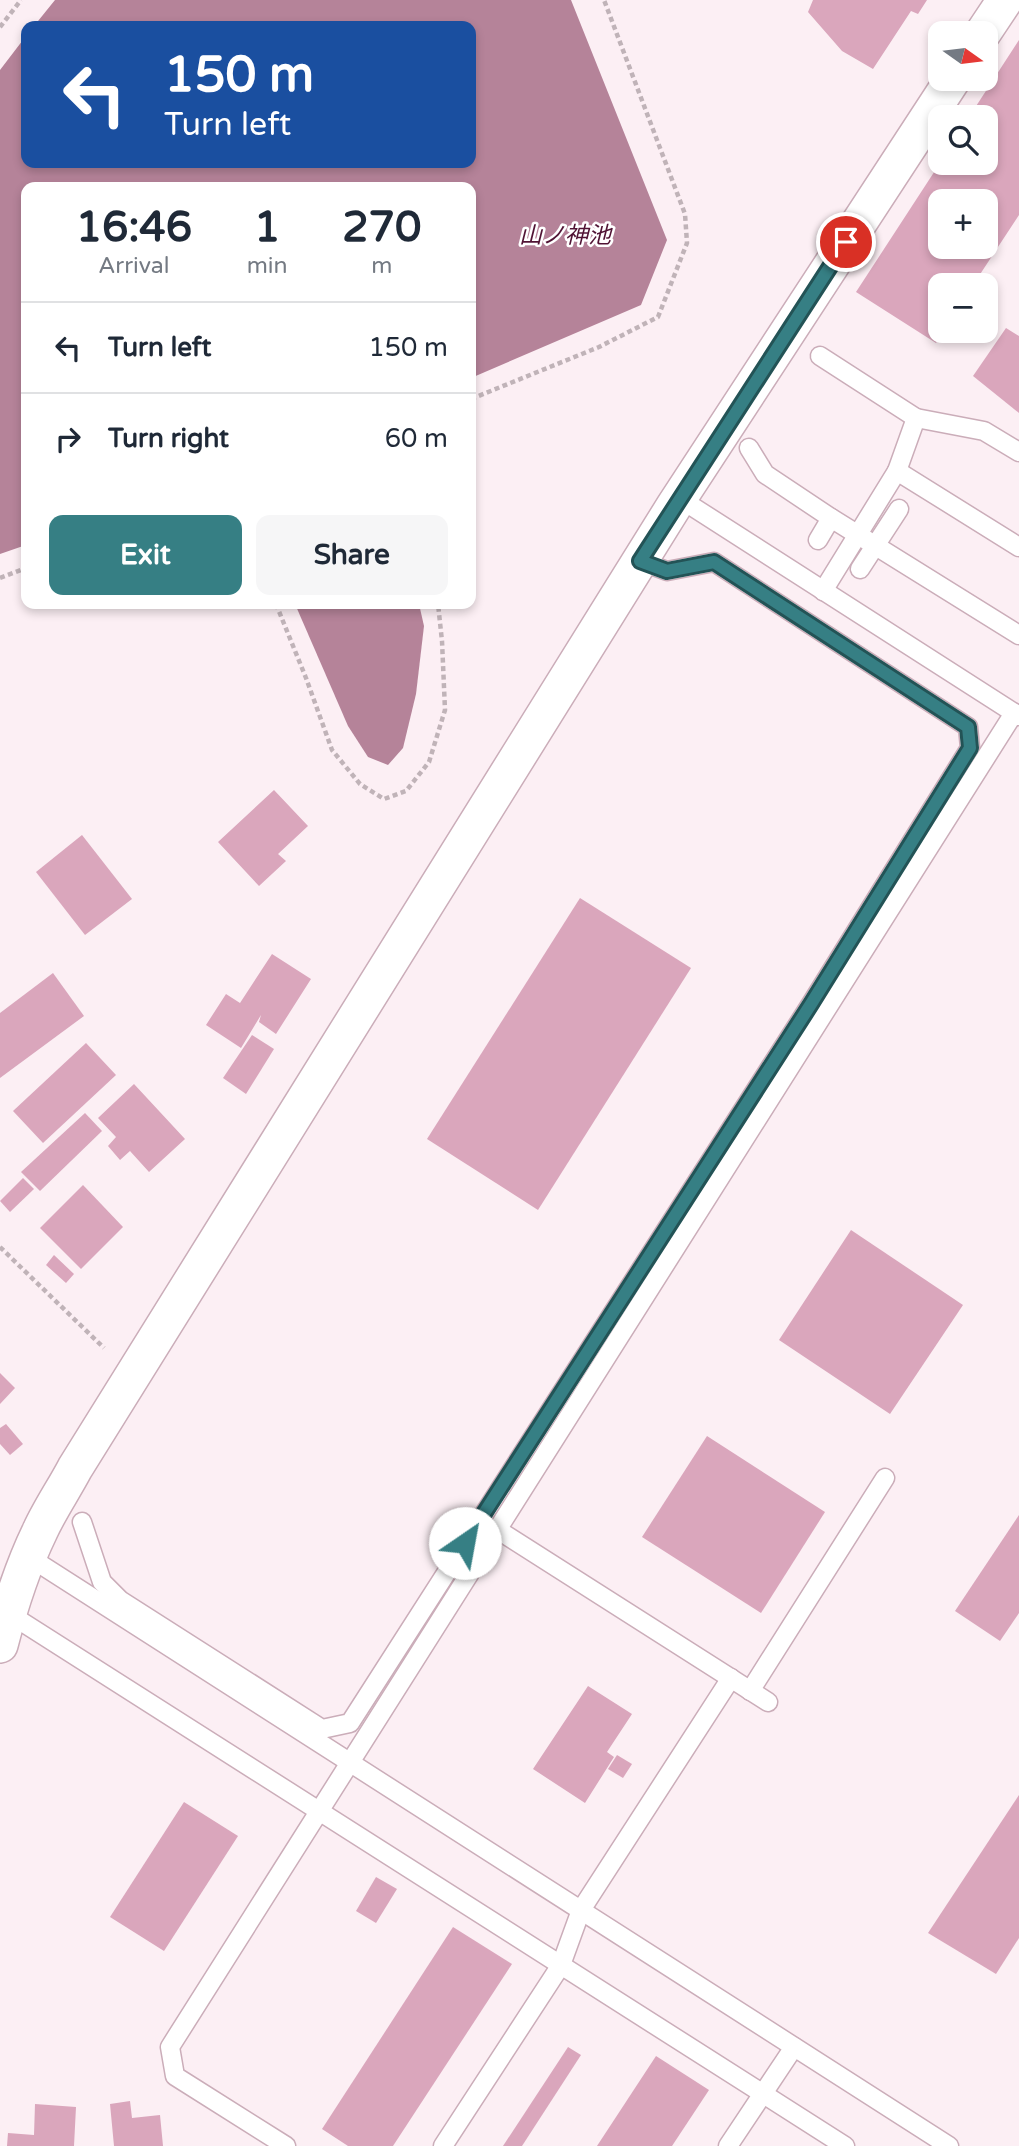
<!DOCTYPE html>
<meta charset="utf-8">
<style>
:root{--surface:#fff;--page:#f6f6f7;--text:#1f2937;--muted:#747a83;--line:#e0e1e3;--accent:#367f84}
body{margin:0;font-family:"Varela Round","Noto Sans JP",sans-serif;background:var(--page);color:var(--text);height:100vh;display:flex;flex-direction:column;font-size:26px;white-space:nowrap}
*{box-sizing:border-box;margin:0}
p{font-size:23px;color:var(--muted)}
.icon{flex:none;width:38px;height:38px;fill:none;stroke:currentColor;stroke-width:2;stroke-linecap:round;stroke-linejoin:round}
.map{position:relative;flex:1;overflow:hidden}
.details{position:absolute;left:21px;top:182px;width:455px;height:427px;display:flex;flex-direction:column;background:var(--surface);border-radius:14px;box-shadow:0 4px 10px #0003}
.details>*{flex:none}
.guide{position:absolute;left:21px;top:21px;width:455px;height:147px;border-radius:14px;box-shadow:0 4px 10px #0003;background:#1a4fa0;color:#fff;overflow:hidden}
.needle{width:46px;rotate:104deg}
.buttons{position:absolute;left:928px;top:21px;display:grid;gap:14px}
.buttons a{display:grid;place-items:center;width:70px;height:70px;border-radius:14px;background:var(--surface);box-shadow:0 4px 10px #0003;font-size:35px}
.pin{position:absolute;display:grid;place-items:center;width:60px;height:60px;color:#fff;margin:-30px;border:4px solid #fff;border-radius:50%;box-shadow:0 2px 7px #0007}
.me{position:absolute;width:77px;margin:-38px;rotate:33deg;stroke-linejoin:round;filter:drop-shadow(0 0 5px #0008)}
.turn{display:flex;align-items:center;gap:24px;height:147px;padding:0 28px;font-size:32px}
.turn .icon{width:91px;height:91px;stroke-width:2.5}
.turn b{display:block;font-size:49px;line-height:60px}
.eta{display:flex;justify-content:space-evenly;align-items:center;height:119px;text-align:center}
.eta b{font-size:42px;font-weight:700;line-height:49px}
.cta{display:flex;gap:14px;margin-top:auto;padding:14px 28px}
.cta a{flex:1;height:80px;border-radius:14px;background:var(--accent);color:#fff;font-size:28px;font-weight:700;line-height:80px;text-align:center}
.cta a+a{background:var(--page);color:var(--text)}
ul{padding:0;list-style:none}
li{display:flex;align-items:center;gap:21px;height:91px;padding:0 28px;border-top:2px solid var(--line)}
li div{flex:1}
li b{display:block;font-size:26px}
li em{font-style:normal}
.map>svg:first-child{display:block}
</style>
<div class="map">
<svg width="1019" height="2146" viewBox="0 0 1019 2146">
<rect width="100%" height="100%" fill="#fceff4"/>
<g fill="#b58399">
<path d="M 55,0 L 571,0 L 667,240 L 641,305 L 471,378 L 471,187 L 26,187 L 26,545 L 0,554 L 0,70 L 26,36 L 26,163 L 471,163 L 471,26 L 34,26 Z"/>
<path d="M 295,604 L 419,604 L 424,626 L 416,694 L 403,748 L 388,765 L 368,757 L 348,726 Z"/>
</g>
<g fill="#daa6bc" fill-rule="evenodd">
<path d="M 813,0 L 927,0 L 918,14 L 911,11 L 873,69 L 842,51 L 808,12 Z"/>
<path d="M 1019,40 L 1019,215 L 973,285 L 940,285 L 940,331 L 944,331 L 936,343 L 856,292 L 940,163 L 985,163 L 985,117 L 969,117 ZM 940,201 L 985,201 L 985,247 L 940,247 Z"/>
<path d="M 1006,328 L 1019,336 L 1019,413 L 973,376 Z"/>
<path d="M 274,790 L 308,826 L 278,854 L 286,861 L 259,886 L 218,842 Z"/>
<path d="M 82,835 L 132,899 L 85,935 L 36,872 Z"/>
<path d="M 580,898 L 691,968 L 538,1210 L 427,1139 Z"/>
<path d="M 272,954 L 311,979 L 276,1034 L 259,1022 L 261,1015 L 241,1048 L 206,1025 L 226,994 L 240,1003 Z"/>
<path d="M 53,973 L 84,1016 L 0,1078 L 0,1013 Z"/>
<path d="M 252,1035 L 274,1049 L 246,1094 L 223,1078 Z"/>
<path d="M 86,1043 L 116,1075 L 43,1143 L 13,1111 Z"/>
<path d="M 134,1084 L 185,1139 L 149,1172 L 130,1151 L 120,1160 L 108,1146 L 116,1137 L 98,1118 Z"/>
<path d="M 85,1113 L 102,1131 L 40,1191 L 21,1172 Z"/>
<path d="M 23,1178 L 34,1189 L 10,1212 L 0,1201 Z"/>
<path d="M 83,1185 L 123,1227 L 81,1269 L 40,1228 Z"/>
<path d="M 851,1230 L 963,1305 L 890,1414 L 779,1340 Z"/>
<path d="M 54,1255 L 74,1274 L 66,1283 L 46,1265 Z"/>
<path d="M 0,1373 L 15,1388 L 0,1404 Z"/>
<path d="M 6,1424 L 23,1444 L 10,1455 L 0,1444 L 0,1428 Z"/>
<path d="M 707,1436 L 825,1512 L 761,1613 L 642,1537 Z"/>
<path d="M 1019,1515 L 1019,1613 L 1000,1641 L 955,1611 Z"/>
<path d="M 588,1686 L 632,1714 L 607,1752 L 614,1757 L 585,1803 L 533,1769 Z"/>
<path d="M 617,1755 L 632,1764 L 623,1778 L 608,1769 Z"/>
<path d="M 1019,1795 L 1019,1938 L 996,1974 L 928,1933 Z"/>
<path d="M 184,1802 L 238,1836 L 164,1951 L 110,1917 Z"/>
<path d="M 376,1877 L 397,1889 L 376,1923 L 356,1911 Z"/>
<path d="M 453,1927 L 512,1964 L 393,2146 L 348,2146 L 322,2129 Z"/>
<path d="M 568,2047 L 581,2055 L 522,2146 L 503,2146 Z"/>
<path d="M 656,2056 L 709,2090 L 672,2146 L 597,2146 Z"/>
<path d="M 130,2101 L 132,2118 L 160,2115 L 163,2146 L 114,2146 L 110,2104 Z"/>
<path d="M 35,2104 L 76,2107 L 74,2146 L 7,2146 L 8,2133 L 34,2135 Z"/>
</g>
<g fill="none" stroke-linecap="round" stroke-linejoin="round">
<defs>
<g id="service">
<path d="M 820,356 L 916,418"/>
<path d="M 749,448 L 765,474 L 831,518 L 1019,635"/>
<path d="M 897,471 L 916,418 L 984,431 L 1019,452"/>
<path d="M 679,498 L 1019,716"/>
<path d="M 818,540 L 831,518"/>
<path d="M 860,569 L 899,509"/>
<path d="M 823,591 L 897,471 L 1019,547"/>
<path d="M 82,1522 L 102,1582 L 120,1600 L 322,1729 L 350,1723 L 811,1004 L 970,748 L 968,727 L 714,562 L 667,571 L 640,561"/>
<path d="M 498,1530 L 768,1702"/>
<path d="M 29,1557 L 949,2146"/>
<path d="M 8,1613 L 845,2146"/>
<path d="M 750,1691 L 885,1478"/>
<path d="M 286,2146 L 175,2076 L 170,2047 L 1014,713"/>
<path d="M 443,2146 L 561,1965 L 581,1910 L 731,1678"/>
<path d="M 728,2146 L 794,2047"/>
</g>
<g id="minor">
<path d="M 983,33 L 1005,0"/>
<path d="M 0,1645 C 10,1606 22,1568 40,1531 C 50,1509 64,1489 75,1468 L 674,506 L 953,79"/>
</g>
</defs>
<use href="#service" stroke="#cbadb9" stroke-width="21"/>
<use href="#minor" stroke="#cbadb9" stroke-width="38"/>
<g stroke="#c0b3b8" stroke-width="4.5" stroke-dasharray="5 3.5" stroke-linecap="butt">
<path d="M 0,27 L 21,0"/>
<path d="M 471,399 L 599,347 L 658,317 L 687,243 L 685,214 L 604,0"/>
<path d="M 0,578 L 26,568"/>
<path d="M 276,604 L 306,678 L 332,750 L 360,784 L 384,799 L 406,791 L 429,762 L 445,710 L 442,641 L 438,604"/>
<path d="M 0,1247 L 104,1348"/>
</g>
<use href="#service" stroke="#fff" stroke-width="18"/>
<use href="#minor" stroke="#fff" stroke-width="35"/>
</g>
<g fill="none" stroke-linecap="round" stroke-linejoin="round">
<defs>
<path id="route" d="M 465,1543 L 811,1004 L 970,748 L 968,727 L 714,562 L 667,571 L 640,561 L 846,242"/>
</defs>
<use href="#route" stroke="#235356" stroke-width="18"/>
<use href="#route" stroke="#367f84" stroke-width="12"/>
</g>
<g text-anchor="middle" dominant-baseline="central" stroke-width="5" stroke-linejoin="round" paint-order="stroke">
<g font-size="23" font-style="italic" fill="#501334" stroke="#fff">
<text x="565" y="236">山ノ神池</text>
</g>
</g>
</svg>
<div class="buttons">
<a><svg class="needle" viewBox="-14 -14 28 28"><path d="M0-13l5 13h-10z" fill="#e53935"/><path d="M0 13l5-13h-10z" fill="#747a83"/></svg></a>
<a><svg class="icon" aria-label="search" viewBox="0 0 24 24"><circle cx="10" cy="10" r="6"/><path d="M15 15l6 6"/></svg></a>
<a>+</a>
<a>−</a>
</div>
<div class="pin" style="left:846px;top:242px;background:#d93025"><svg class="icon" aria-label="arrive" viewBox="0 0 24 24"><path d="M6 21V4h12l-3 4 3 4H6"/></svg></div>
<svg class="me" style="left:465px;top:1543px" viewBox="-20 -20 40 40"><circle r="19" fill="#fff"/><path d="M0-13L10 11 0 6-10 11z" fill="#367f84"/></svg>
<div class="guide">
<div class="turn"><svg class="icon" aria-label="left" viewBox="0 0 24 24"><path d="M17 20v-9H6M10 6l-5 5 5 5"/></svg><div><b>150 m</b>Turn left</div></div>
</div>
<section class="details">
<div class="eta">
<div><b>16:46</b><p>Arrival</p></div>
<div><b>1</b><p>min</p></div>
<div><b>270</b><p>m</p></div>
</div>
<ul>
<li><svg class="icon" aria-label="left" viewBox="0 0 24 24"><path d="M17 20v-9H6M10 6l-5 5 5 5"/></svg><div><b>Turn left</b></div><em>150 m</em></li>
<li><svg class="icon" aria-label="right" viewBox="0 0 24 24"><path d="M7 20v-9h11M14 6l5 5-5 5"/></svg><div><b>Turn right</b></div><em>60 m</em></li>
</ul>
<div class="cta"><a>Exit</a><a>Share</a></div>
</section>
</div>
